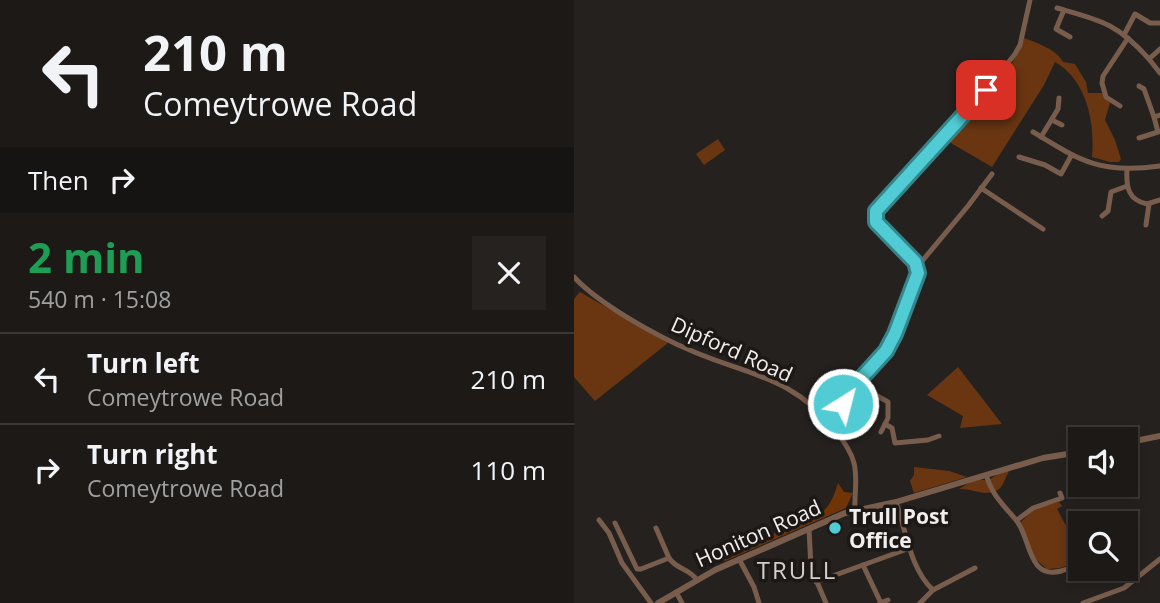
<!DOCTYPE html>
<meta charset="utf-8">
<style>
:root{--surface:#1c1917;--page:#252220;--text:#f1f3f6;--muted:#a0a0a1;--line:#3a3836}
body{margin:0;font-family:"Open Sans",sans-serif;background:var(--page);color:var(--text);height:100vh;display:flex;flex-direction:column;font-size:26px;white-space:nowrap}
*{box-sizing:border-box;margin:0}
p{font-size:23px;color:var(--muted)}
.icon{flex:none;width:38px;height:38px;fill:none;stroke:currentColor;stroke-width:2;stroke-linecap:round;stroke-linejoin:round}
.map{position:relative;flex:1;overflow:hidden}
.drawer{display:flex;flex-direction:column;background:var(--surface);width:574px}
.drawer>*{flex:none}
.banner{background:#1c1917;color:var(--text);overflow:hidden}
.tools{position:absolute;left:494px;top:427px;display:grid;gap:14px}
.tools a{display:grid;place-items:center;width:70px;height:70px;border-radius:0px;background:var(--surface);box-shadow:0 4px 10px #0003,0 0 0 2px var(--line);font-size:35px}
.pin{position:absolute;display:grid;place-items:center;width:60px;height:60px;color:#fff;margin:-30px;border-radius:14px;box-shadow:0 4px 10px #0006}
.me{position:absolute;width:77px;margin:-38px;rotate:36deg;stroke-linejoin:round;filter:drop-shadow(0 0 5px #0008)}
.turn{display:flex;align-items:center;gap:24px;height:147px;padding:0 28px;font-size:32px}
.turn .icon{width:91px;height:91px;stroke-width:2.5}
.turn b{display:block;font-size:49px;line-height:60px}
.then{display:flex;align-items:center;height:66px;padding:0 28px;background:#0003;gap:14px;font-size:26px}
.round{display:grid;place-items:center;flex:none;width:74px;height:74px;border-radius:0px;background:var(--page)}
.overview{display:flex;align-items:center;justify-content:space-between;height:119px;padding:0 28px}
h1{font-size:42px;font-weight:700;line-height:52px;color:#1e9e55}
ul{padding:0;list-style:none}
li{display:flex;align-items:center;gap:21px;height:91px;padding:0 28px;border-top:2px solid var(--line)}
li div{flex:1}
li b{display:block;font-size:26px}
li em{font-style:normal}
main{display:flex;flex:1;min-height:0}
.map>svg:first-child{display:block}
</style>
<main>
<section class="drawer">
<div class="banner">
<div class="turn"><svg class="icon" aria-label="left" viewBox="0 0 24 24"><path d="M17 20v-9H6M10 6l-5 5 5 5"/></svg><div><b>210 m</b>Comeytrowe Road</div></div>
<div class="then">Then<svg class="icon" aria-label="right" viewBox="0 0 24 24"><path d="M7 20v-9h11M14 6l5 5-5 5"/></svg></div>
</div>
<div class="overview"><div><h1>2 min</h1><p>540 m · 15:08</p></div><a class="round"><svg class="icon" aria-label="close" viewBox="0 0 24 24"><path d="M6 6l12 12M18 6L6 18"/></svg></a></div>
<ul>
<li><svg class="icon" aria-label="left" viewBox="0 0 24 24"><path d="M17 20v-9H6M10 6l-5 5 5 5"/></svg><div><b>Turn left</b><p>Comeytrowe Road</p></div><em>210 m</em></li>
<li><svg class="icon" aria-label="right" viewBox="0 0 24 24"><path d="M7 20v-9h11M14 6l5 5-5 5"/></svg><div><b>Turn right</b><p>Comeytrowe Road</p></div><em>110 m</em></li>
</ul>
</section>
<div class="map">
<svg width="586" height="603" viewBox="0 0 586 603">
<rect width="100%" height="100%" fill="#25211f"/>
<g fill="#6a3612">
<path d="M 450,38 C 464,43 483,50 489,62 L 501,64 L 512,82 L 514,93 L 528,93 L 536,103 L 531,120 L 541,140 L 547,159 L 545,162 L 536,162 L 518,157 C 521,123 513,80 481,62 L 470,85 L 418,167 L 370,139 C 392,116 444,67 450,38 Z"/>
<path d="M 144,139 L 151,150 L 130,165 L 122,154 Z"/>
<path d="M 6,292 L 94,343 L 21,401 L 0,377 L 0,299 Z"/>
<path d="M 384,367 L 428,424 L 386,428 L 389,416 L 353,395 Z"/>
<path d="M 340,467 L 375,471 L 393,477 L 340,493 L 336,481 L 340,475 Z"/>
<path d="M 436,470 C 432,475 430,485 425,489 C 414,498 398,488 385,489 C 394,484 402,477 413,481 L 424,474 Z"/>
<path d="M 485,502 L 488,506 L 483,509 L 491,524 L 505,537 L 505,551 L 499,555 L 499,564 L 486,568 L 473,569 L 459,557 L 447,522 L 460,509 Z"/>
</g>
<path fill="#703406" d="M 264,483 L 270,492 L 279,493 L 272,508 L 151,561 L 142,554 L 160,541 L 168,539 L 180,545 C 191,540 199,534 209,528 C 239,512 252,524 264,483 Z"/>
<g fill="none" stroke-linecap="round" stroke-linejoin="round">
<g stroke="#795d4c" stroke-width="5">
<path d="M 483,8 C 526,20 543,23 575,59"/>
<path d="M 490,10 L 482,29 L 496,37"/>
<path d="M 550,35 L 561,14 L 576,23 L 585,23"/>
<path d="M 586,49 L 575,59 L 586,73"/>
<path d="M 565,86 L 570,89 L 580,117 L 586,115"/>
<path d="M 546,106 L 532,97 L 528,83 L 529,76 L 554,38"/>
<path d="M 478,120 L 488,125"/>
<path d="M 459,132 C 508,162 527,174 586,166"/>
<path d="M 467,137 L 484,109 L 485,98"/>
<path d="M 565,138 L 584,132 L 580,117"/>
<path d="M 445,157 L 471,165 L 487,174 L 497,156"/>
<path d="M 553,169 C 552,187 554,200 573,204 L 586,200"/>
<path d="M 407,188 L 469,229"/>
<path d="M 528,216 L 534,211 L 537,192 L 553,186"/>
<path d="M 572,225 L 575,204"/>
<path d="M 344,266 L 394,206 L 418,174"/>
<path d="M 0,277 C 25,304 84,337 118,351 C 176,376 218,376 261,430 C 269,440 277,451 280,463 C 284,479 280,494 281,511"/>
<path d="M 282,384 L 314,402 L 314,418 L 307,432"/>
<path d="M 311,424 L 318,428 L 321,443 L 354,440 L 365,436"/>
<path d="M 257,425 L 282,384 L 312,351 L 321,334 L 344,273 L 341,262 L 302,222 L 302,210 L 412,90 L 441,54 L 446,45 L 456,0"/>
<path d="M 412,475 C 420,498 427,502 442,520 C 457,537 453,580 487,571 C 495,569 501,566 506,560"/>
<path d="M 551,480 L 560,476"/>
<path d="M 322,502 C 332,530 336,569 359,590 L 401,568"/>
<path d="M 25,520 L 35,533 L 48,563 L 77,603"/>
<path d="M 443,520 L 459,508 L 488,498 L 486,493"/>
<path d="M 41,523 L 63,569 L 67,569 L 95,558 C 103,570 115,568 123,580"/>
<path d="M 82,528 L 95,558"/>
<path d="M 235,529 L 237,568 L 252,603"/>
<path d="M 165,559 L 180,587 L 185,603"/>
<path d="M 289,565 L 306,601"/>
<path d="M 242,582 L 336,548"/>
<path d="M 102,592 L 108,603"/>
<path d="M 306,603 L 314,600"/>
<path d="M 346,603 L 359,590"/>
<path d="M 509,603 L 550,588 L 586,559"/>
</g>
<g stroke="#795d4c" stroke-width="6">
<path d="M 551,443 L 586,436"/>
<path d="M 84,603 L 141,570 L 271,513 L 322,502 L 469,458 L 506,452"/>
</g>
</g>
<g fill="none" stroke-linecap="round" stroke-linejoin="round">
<defs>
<path id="route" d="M 269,404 L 282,384 L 312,351 L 321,334 L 344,273 L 341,262 L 302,222 L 302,211 L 412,90"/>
</defs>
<use href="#route" stroke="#35858a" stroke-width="18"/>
<use href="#route" stroke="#51ccd4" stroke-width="12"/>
</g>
<circle fill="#51ccd4" stroke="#1c1816" stroke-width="2.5" cx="261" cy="528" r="7"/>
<g text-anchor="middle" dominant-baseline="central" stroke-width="7" stroke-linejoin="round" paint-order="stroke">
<g font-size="21" fill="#f1eeed" stroke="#1c1816">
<text transform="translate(158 349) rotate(24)">Dipford Road</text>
<text transform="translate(184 533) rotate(-24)">Honiton Road</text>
</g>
<g font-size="21" font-weight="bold" fill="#f1eeed" stroke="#1c1816" text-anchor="start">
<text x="275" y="516">Trull Post<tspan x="275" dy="24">Office</tspan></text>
</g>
<g font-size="24" letter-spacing="2" fill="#d5cfcc" stroke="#1c1816">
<text x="223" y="569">TRULL</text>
</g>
</g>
</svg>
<div class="tools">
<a><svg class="icon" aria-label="sound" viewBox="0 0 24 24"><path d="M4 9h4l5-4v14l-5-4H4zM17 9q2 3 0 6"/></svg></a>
<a><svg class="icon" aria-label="search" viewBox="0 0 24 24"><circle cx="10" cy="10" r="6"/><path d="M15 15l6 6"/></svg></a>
</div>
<div class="pin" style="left:412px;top:90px;background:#d93025"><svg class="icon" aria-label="arrive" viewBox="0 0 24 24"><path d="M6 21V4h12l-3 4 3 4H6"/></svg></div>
<svg class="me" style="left:269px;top:404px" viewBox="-20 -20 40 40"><circle r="17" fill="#51ccd4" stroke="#fff" stroke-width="3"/><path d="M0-11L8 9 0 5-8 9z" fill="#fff"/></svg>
</div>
</main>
